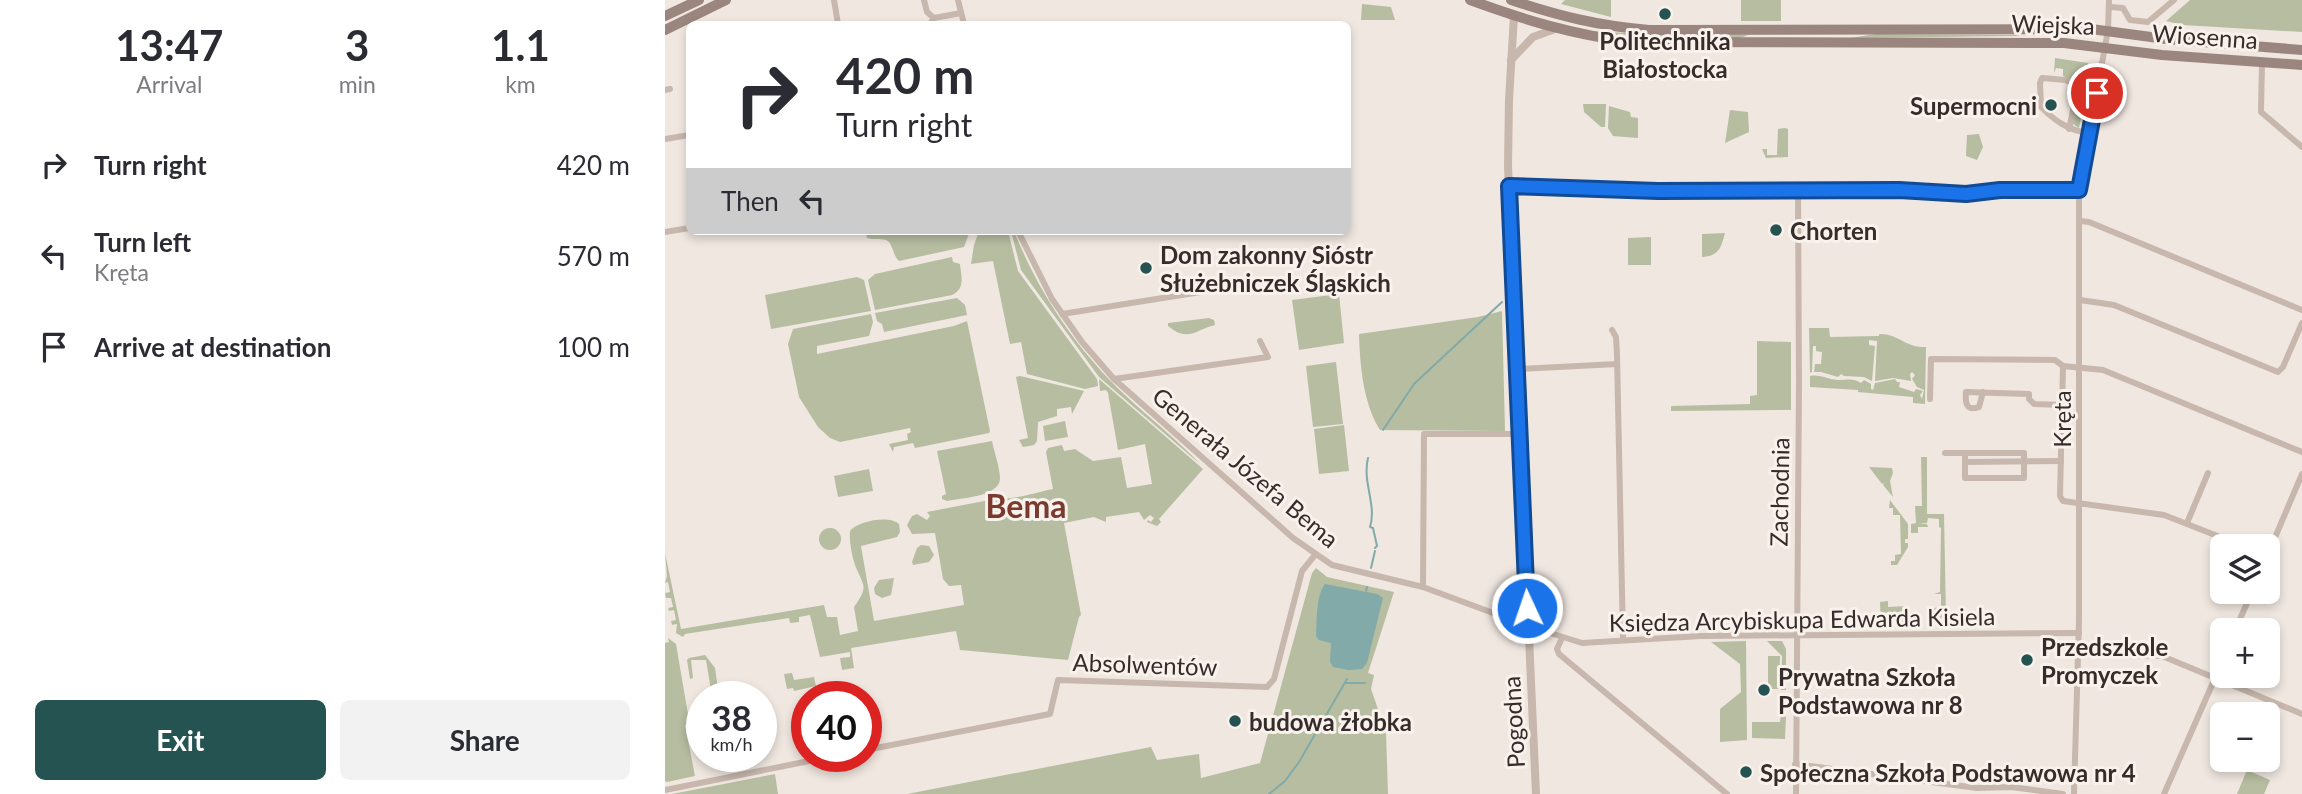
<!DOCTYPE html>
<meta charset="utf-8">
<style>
:root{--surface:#fff;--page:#f2f2f3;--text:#2b2b33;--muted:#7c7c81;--accent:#255352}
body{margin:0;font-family:Lato,sans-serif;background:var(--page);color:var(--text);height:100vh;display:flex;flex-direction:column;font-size:26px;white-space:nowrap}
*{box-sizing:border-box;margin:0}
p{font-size:23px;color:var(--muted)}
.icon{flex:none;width:38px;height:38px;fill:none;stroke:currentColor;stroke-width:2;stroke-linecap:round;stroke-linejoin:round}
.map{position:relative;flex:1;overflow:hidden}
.sheet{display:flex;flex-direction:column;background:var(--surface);width:665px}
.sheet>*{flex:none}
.guide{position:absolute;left:21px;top:21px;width:665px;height:214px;border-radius:10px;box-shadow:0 4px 10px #0003;background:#fff;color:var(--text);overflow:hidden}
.tools{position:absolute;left:1545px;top:534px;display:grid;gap:14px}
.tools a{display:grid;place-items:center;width:70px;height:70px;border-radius:10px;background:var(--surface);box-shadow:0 4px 10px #0003;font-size:35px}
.speed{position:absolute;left:21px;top:681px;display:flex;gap:14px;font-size:35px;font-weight:700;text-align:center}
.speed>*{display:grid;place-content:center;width:91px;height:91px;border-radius:50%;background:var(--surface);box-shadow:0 4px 10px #0003;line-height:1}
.speed small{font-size:18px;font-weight:400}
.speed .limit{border:10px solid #d22;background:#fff;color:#111}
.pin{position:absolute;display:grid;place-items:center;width:60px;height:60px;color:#fff;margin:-30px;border:4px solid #fff;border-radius:50%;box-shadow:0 2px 7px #0007}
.me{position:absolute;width:77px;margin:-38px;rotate:357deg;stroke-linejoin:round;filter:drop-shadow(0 0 5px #0008)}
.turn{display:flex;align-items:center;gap:24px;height:147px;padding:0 35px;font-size:32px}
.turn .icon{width:91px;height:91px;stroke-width:2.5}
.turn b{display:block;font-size:49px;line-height:60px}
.then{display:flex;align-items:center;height:66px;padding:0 35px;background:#0003;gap:14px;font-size:26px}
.eta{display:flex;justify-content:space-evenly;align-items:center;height:119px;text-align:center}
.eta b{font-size:42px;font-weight:700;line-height:49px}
.action{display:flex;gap:14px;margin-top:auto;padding:14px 35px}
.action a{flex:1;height:80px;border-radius:10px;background:var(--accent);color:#fff;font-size:28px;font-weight:700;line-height:80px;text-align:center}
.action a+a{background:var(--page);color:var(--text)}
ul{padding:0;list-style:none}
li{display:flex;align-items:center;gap:21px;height:91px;padding:0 35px}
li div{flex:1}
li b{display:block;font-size:26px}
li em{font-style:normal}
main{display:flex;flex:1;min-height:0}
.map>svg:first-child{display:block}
</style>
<main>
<section class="sheet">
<div class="eta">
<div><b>13:47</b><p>Arrival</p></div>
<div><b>3</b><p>min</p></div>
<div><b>1.1</b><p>km</p></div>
</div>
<ul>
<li><svg class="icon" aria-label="right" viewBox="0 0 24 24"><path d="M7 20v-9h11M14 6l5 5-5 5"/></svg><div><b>Turn right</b></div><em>420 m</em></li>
<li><svg class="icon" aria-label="left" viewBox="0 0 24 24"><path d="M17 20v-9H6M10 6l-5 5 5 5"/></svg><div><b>Turn left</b><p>Kręta</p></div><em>570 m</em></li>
<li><svg class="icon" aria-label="arrive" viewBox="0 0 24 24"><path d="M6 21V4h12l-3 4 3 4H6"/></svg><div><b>Arrive at destination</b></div><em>100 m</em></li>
</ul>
<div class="action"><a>Exit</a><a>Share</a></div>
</section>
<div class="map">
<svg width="1637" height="794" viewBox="0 0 1637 794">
<rect width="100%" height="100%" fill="#f0e7e0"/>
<g fill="#b6bda1">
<path d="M 900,0 L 946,0 L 946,17 L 896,4 Z"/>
<rect x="1076" y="0" width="40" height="21"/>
<path d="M 1525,0 L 1637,0 L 1637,32 L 1518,25 L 1501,21 Z"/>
<path d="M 697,4 L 726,7 L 730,20 L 696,20 Z"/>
<path d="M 920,31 L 1005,35 L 1083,35 C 1059,48 951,36 920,31 Z"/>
<path d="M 1211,34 L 1354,35 L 1354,36 L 1185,38 Z"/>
<path d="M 1390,58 L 1423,63 L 1421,77 L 1424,78 L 1414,128 L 1408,124 L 1412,102 L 1416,99 L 1416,88 L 1412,87 L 1407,80 L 1398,76 L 1398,69 L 1391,68 L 1389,73 Z"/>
<path d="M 918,104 L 941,104 L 940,127 L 936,127 L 919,112 Z"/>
<path d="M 944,106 L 965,112 L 966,117 L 973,118 L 973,138 L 948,136 L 943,128 Z"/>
<path d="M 1065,110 L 1083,112 L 1084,132 L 1060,143 Z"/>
<path d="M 1120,128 L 1123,129 L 1123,157 L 1101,158 L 1097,149 L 1102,149 L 1102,155 L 1112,155 L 1113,129 Z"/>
<path d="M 1314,134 L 1318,147 L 1312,160 L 1301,156 L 1302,135 Z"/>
<path d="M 200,231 L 305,231 L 299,247 L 234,261 C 228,256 228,243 221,240 C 216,238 207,240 202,238 Z"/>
<path d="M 314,231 L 343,231 L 353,271 L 432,379 L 433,386 L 420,389 L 362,374 L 356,342 L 345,344 L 328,261 L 306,264 L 309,245 Z"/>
<path d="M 346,231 L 349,231 C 373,292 412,350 460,395 C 484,418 512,439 535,464 L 434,377 L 356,270 Z"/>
<path d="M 1060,233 C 1056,248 1054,256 1037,257 L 1037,234 Z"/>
<path d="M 986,237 L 986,265 L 963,265 L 963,238 Z"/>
<path d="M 287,257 L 288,262 L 295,264 C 296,276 301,288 287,295 L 210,310 L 203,280 L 210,274 Z"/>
<path d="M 192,277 L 199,280 L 206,311 L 106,329 L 100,295 Z"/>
<path d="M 674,294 L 679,343 L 634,350 L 627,300 Z"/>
<path d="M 292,298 L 300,305 L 302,315 L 219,332 L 217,324 L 212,321 L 210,313 Z"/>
<path d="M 837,311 L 840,431 L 715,430 C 698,403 695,365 694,334 L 813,317 Z"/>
<path d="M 206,314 L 208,322 L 204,336 L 152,346 L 152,354 L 289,326 L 302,321 L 325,431 L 324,433 L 250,448 L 248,443 L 229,447 L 228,452 L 224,444 L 243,440 L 242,434 L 246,432 L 245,428 L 175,442 L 165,438 L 153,427 L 134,397 L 123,344 L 128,329 Z"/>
<path d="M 544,318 L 549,320 L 550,325 C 532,329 523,343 503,326 L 503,323 Z"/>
<path d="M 1144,328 L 1164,328 L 1165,337 L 1214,336 L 1214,334 C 1233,333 1240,348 1261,347 L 1260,404 L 1248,403 L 1248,397 L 1193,392 L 1193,390 L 1145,387 L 1145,376 C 1156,374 1163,380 1174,380 C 1183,380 1188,378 1196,383 L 1199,380 L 1206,384 L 1206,389 L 1208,390 L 1210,383 L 1230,379 L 1232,382 L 1235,382 L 1234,387 L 1249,392 L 1251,389 L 1258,391 L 1255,395 L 1257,399 L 1259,390 L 1252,387 L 1247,379 L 1250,375 L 1247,372 L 1245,374 L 1246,381 L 1228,378 L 1210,381 L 1212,341 L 1204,340 L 1204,345 L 1210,346 L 1207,381 L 1199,377 L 1179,376 L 1176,374 L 1173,377 L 1156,372 L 1149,372 L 1150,364 L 1156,364 L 1157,352 L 1151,351 L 1151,346 L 1148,346 L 1147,372 L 1145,373 Z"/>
<path d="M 1092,341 L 1126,342 L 1126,410 L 1006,411 L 1006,406 L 1085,404 L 1085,396 L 1092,395 Z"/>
<path d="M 671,362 L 678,424 L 648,427 L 641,366 Z"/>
<path d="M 355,376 L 419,391 L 407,414 L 406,407 L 392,409 L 392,416 L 373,422 L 372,441 L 369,445 L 358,447 L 354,440 L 363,438 L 351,377 Z"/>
<path d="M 434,379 L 538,469 L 494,519 L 496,522 L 492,526 L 482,522 L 483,520 L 486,522 L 489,518 L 485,515 L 479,520 L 474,512 L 441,517 L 441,522 L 429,517 L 399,523 L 416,615 L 414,617 L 403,660 L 295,650 L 291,631 L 186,648 L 189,668 L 177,670 L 175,658 L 185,657 L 185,652 L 155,657 L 145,615 L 134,617 L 134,622 L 125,623 L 124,618 L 20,634 L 18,637 L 11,633 L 12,624 L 7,625 L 6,621 L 11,620 L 9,610 L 4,611 L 3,608 L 8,607 L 6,598 L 1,598 L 0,593 L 5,592 L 3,582 L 0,583 L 2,576 L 0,553 L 16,629 L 159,605 L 162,617 L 172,617 L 175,635 L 193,631 L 189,607 C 204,586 199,587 190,565 C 187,556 184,541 185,531 C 193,521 224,515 234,524 L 235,532 L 232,537 L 196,546 L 209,621 L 299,605 L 296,585 L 284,586 L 278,579 L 270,533 L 247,534 L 242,525 L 247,516 L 252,514 L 262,520 L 265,516 L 262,512 L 335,498 C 348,500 373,492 388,489 L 381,452 L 383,448 L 397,445 L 399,451 L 410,449 L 428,461 L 456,457 L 462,488 L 487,484 L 480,444 L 453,450 L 443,393 L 441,390 L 435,391 Z"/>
<path d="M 400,421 L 403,437 L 380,441 L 378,426 Z"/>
<path d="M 679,425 L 684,471 L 654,474 L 649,429 Z"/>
<path d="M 327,441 C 329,452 335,467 335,479 C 334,497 295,498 282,501 L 277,499 L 277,496 L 281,494 L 272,451 Z"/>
<path d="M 1256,457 L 1262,457 L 1262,514 L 1279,514 L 1281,617 L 1269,618 L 1269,608 L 1276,607 L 1276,594 L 1269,594 L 1275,592 L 1276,528 L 1274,527 L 1274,519 L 1263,518 L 1262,523 L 1253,523 L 1262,524 L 1263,527 L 1253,527 L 1253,533 L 1246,533 L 1246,524 L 1251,523 L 1250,506 L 1257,506 Z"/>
<path d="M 1204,467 L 1227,468 L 1228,473 L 1225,481 L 1228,497 L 1218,485 L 1219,483 L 1217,484 Z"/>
<path d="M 204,469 L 208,491 L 173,497 L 169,476 Z"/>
<path d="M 1225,500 L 1243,524 L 1243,539 L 1240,539 L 1240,543 L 1243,543 L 1243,547 L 1232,565 L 1226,565 L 1226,561 L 1230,561 L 1230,555 L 1236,554 L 1235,515 L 1228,515 L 1228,508 L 1224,508 Z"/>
<circle cx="165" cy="539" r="11"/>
<path d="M 256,545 L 264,546 L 269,555 L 264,562 L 248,565 L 247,562 L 252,548 Z"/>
<path d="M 651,568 L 662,577 L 729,592 L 703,673 L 709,675 L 706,689 L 721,732 L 723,794 L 242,794 L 486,747 L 492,760 L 534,754 L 536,778 L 595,763 L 647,573 Z"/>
<path d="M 229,578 L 226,595 L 217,598 L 210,594 L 209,588 L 214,580 Z"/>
<path d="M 1223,601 L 1223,607 L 1244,606 L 1244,623 L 1216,623 L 1215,602 Z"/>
<path d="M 3,638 L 11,644 L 25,726 L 20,725 L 30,776 L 2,782 L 0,781 L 0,643 L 4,642 Z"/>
<path d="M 1081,641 L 1082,740 L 1055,742 L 1055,709 L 1076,692 L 1075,664 L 1046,642 Z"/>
<path d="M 1102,641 L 1117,641 L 1121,649 L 1121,690 L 1116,690 L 1117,656 Z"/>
<path d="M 40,655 L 50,668 L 54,696 L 61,696 L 47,696 L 41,660 L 26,660 L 28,678 L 25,679 L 22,660 L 24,658 Z"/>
<path d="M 1103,656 L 1115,656 L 1114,689 L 1103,689 Z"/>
<path d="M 127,673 L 129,680 L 149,677 L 151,686 L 129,691 L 128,688 L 122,689 L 119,674 Z"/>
<path d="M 1116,715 L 1121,715 L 1120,739 L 1087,738 L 1087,722 L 1115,722 Z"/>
<path d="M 1582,770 L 1605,780 L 1599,794 L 1572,794 Z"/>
<path d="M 110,774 L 113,794 L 7,794 Z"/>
</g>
<path fill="#82aaa8" d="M 660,584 L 712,594 L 718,598 L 702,663 L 697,669 L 683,670 L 668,667 L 665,662 L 666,643 L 654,640 L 651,636 C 652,621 651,595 660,584 Z"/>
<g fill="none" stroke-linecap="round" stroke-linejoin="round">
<g stroke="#82aaa8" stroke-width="2">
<path d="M 718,430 L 749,384 L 837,302"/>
<path d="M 703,458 C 697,482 712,505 705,527 L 708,528 L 712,546 L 710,548"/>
<path d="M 706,568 L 710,551"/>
<path d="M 701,591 L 702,587"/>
<path d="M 680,683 L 700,683"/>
<path d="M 604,794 L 620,781 L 634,762 L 682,679"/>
</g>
<g stroke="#c7b7ad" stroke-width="6">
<path d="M 169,0 L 173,24"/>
<path d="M 259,0 L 262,12 L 269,18"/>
<path d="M 293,0 L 299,24"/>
<path d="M 1445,7 L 1458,8 L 1465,20 L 1483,22 L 1509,0"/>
<path d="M 265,24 L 269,18 L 296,13"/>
<path d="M 1597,62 L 1596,112 L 1637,147"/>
<path d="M 0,90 L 5,89"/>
<path d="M 1404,129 L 1409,106 L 1407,83 L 1400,80 L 1377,78 L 1375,83 L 1376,107 C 1390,121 1403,130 1423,133"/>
<path d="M 0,139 L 24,135"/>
<path d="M 844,186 L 931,190 L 1198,189 L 1268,191 L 1301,194 L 1335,190 L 1414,189"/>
<path d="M 1415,221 L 1424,222 L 1637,310"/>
<path d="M 353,231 L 387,299 L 417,342 L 449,379 L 628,538 L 667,565 L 758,587 L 863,626 L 917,643 L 1036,636 L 1414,633"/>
<path d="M 0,232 L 24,228"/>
<path d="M 1415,300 L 1449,305 L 1613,372 L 1618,367 L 1637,323"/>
<path d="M 397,314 L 542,291"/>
<path d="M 947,330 L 951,337 L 952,355 L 958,639"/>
<path d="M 1398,366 L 1395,496 L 1398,501 L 1499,515 L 1578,546"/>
<path d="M 852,369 L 952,364"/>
<path d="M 449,379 L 603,357 L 595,341"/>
<path d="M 1318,392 L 1314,407 C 1301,412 1300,402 1301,392 L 1364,394 L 1364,399 L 1369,404 L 1397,405"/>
<path d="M 1265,399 L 1266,359 L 1390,360 L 1398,366 L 1438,370 L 1637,452"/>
<path d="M 1280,453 L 1359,453 L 1359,478 L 1300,478 L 1300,454"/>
<path d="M 1300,462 L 1396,461"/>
<path d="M 1522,523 L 1543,473"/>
<path d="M 1603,554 L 1637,474"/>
<path d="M 758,587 L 759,434 L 855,434"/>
<path d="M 1570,630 L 1587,592"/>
<path d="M 897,638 L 892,649 L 894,654 L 1062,794"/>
<path d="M 1413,654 L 1497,656 L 1637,714"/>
<path d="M 201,750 L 385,714 L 393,680 L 602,687 L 609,679 L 637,571 L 650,555"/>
<path d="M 1130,764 L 1312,788 L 1346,787 L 1398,794"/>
<path d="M 0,790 L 169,756"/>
<path d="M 1131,794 L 1134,383 L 1133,190"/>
<path d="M 1409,794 L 1414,620 L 1414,189 L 1443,30 L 1444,0"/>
<path d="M 1499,794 L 1558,660"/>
</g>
<g stroke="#c7b7ad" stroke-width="8">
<path d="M 849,16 L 844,100 L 843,166 L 871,794"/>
<path d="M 846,60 L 868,37 L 890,29"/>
</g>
<g stroke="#9a867e" stroke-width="10">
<path d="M 805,0 C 860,20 908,35 967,42 L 1399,43 L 1497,55 L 1637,65"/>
<path d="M 846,0 C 894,16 934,26 984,30 L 1426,29 L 1501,39 L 1637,50"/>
<path d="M 0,16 L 34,0"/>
<path d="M 0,30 L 61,0"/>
</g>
</g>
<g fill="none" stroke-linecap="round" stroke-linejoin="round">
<defs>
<path id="route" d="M 862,608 L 844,186 L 993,191 L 1234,190 L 1301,194 L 1335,190 L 1414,190 L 1432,93"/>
</defs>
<use href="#route" stroke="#114b97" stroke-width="18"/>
<use href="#route" stroke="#1a73e8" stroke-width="12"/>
</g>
<g fill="#255352" stroke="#f8f1ec" stroke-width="2.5">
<circle cx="1000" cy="14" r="7"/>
<circle cx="1386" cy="105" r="7"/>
<circle cx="1111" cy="230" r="7"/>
<circle cx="481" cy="268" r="7"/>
<circle cx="1362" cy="660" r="7"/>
<circle cx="1099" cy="690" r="7"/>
<circle cx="570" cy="721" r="7"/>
<circle cx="1081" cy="772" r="7"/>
</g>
<g text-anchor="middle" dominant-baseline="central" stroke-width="6" stroke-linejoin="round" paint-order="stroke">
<g font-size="24" fill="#362d2b" stroke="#f8f1ec">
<text transform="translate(1388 24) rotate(2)">Wiejska</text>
<text transform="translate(1540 36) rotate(4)">Wiosenna</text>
<text transform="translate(1396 419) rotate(-90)">Kręta</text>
<text transform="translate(581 467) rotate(40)">Generała Józefa Bema</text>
<text transform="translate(1114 492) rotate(-89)">Zachodnia</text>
<text transform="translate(1137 619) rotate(-1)">Księdza Arcybiskupa Edwarda Kisiela</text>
<text transform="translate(480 664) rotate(2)">Absolwentów</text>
<text transform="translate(848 722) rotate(-93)">Pogodna</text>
</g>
<g font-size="24" font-weight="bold" fill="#362d2b" stroke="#f8f1ec" text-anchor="start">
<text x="1000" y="40" text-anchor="middle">Politechnika<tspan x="1000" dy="28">Białostocka</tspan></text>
<text x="1372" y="105" text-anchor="end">Supermocni</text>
<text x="1125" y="230">Chorten</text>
<text x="495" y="254">Dom zakonny Sióstr<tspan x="495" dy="28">Służebniczek Śląskich</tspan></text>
<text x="1376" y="646">Przedszkole<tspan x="1376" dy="28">Promyczek</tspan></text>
<text x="1113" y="676">Prywatna Szkoła<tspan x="1113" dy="28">Podstawowa nr 8</tspan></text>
<text x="584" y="721">budowa żłobka</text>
<text x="1095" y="772">Społeczna Szkoła Podstawowa nr 4</text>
</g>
<g font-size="32" font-weight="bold" fill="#7b3a2d" stroke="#f8f1ec">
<text x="361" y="505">Bema</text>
</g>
</g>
</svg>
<div class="tools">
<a><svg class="icon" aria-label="layers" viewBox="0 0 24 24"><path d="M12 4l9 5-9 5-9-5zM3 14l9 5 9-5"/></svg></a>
<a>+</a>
<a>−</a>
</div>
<div class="speed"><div>38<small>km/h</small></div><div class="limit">40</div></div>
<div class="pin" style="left:1432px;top:93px;background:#d93025"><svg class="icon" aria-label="arrive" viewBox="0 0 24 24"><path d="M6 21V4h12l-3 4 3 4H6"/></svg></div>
<svg class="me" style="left:862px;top:608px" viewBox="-20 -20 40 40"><circle r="17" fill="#1a73e8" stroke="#fff" stroke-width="3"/><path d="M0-11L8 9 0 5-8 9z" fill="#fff"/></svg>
<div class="guide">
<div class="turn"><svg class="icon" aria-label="right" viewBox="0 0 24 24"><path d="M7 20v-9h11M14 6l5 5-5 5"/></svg><div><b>420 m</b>Turn right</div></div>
<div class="then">Then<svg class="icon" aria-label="left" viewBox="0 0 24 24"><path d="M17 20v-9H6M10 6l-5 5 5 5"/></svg></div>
</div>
</div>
</main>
